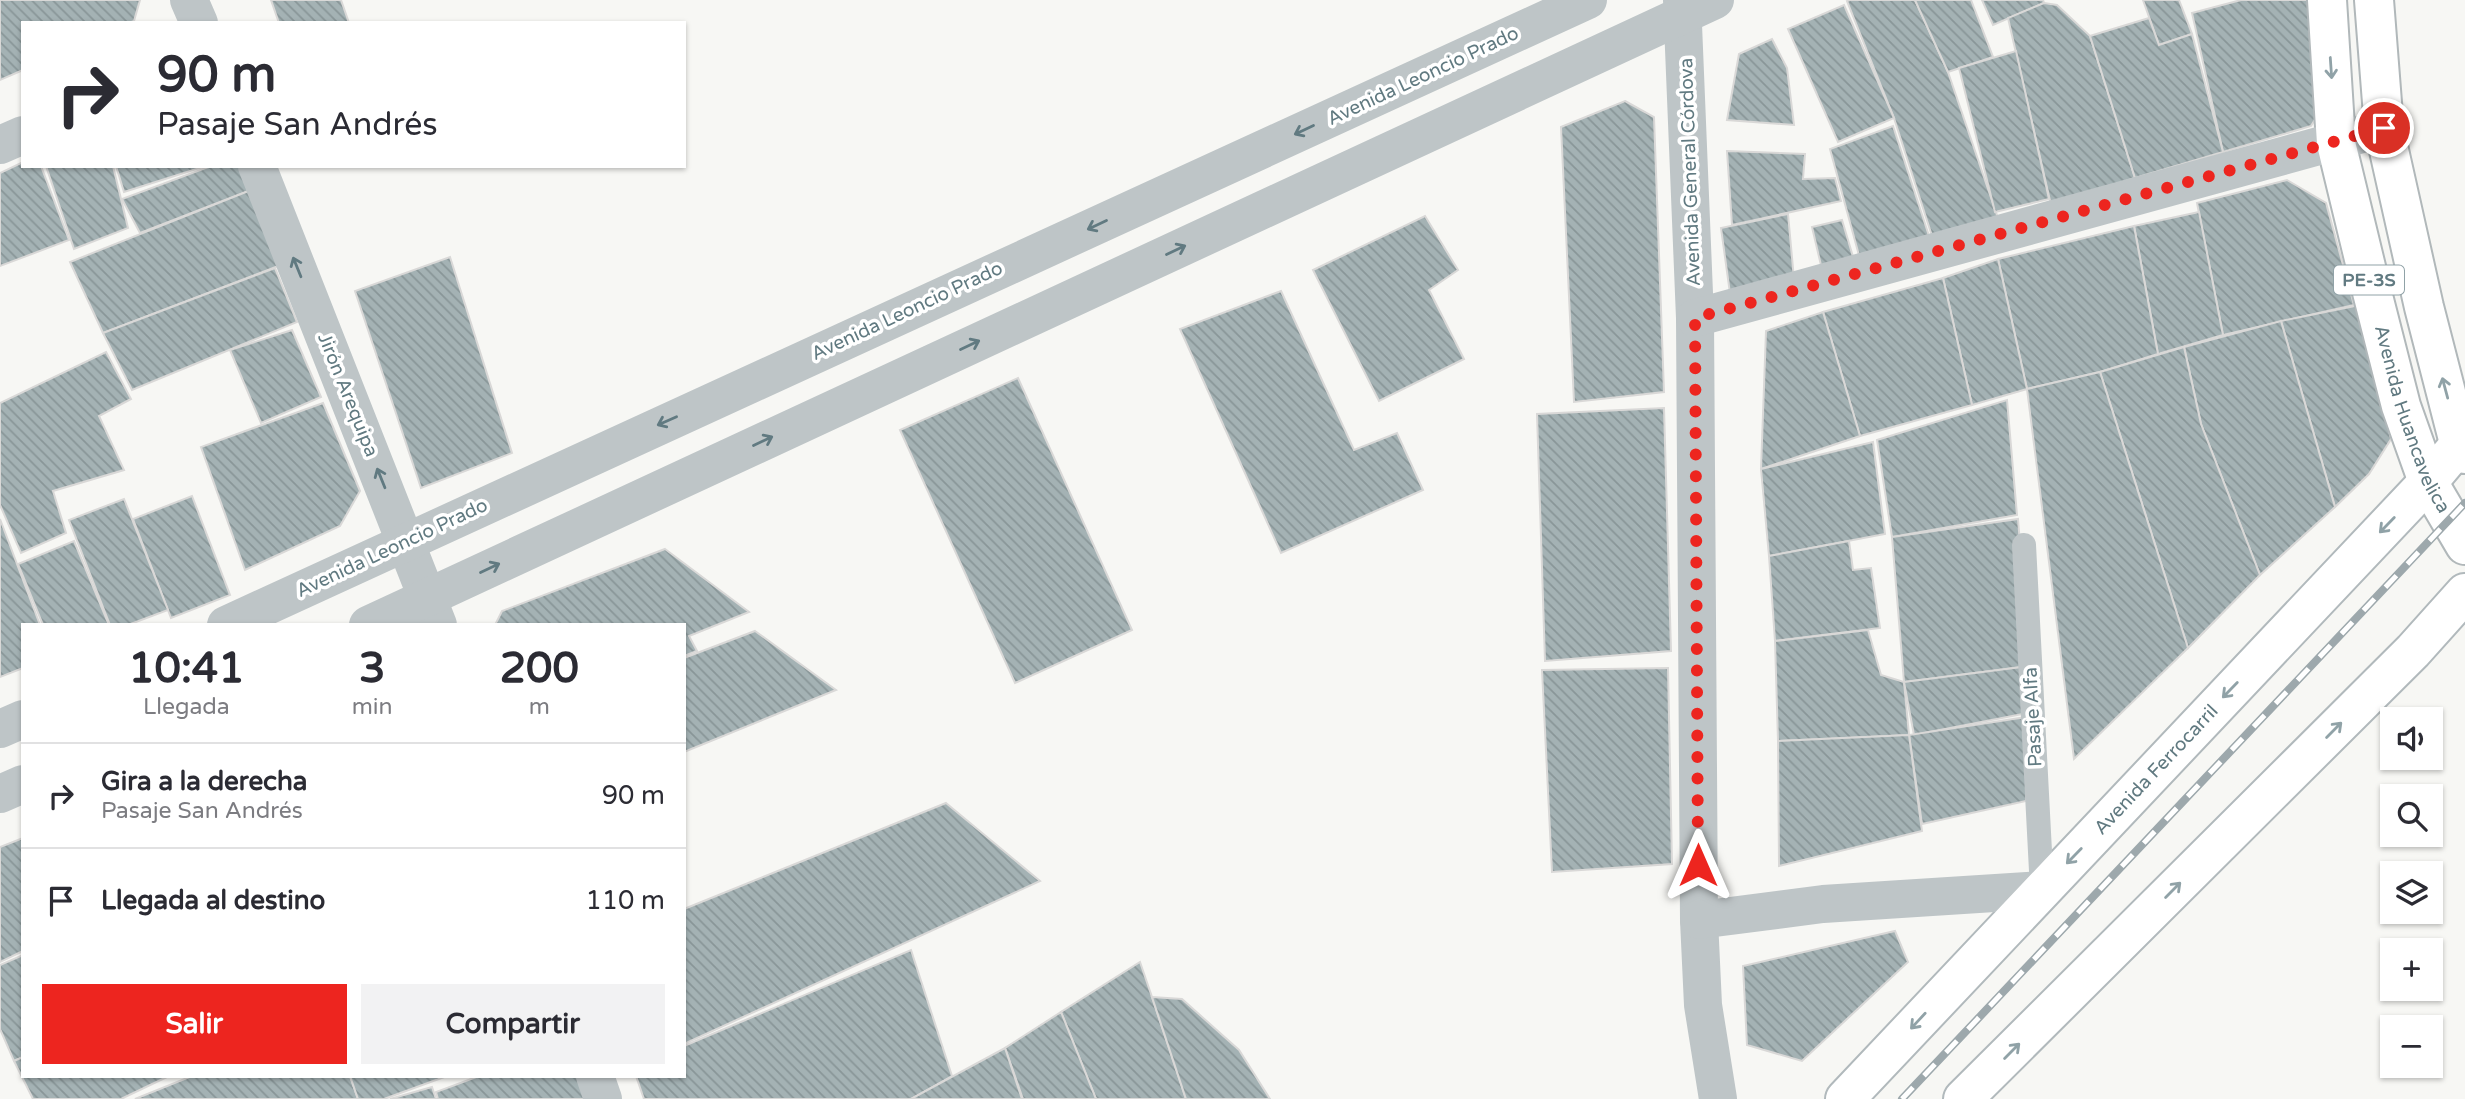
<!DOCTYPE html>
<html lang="es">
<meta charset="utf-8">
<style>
:root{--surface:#fff;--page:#f2f2f3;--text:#2b2b33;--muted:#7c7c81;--line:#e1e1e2;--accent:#ed251f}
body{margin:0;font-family:"Varela Round",sans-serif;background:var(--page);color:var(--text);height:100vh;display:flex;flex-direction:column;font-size:26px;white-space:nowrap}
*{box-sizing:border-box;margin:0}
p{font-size:23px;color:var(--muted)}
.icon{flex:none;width:38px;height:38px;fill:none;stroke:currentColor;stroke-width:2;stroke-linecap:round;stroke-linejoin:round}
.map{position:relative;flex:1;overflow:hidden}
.side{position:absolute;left:21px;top:623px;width:665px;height:455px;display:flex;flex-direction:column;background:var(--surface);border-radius:0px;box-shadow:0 2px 5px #0004}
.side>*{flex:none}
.guide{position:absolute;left:21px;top:21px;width:665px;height:147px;border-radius:0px;box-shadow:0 2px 5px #0004;background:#fff;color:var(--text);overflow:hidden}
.fabs{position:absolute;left:2380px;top:707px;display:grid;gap:14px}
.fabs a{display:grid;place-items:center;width:63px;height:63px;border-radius:0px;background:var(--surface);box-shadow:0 2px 5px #0004;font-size:35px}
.pin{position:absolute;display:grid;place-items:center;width:60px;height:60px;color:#fff;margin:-30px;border:4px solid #fff;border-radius:50%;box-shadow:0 2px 7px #0007}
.me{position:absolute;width:77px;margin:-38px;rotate:0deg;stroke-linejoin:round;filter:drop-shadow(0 0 5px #0008)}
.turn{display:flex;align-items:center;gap:24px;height:147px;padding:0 21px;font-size:32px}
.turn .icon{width:91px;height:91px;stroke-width:2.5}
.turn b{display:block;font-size:49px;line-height:60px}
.eta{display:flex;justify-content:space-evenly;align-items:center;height:119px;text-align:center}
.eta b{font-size:42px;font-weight:700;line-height:49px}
.button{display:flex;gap:14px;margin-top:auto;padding:14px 21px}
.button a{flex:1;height:80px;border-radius:0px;background:var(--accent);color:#fff;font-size:28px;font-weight:700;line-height:80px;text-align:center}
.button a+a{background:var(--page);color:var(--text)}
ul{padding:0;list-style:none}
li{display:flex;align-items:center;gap:21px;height:105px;padding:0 21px;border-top:2px solid var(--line)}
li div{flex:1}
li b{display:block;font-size:26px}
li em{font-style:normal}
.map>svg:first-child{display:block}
</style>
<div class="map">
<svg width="2465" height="1099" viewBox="0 0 2465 1099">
<defs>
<pattern id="building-back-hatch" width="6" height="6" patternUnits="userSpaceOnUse" patternTransform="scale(1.75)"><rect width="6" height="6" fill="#a4b2b4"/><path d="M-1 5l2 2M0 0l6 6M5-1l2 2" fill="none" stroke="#899698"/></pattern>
</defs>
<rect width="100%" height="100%" fill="#f7f7f4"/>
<g fill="url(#building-back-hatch)" stroke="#d9d8d7" stroke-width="2">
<path d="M 0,0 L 140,0 L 134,21 L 129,23 L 23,23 L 23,70 L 0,80 Z"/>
<path d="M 271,0 L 341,0 L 349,23 L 279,23 Z"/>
<path d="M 1850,0 L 1915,0 L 1948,72 L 2000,224 L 1933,239 L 1894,118 L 1847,1 Z"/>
<path d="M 1915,0 L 1971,0 L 1993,57 L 1948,72 Z"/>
<path d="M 1982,0 L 2043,0 L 2044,3 L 1993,25 Z"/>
<path d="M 2143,0 L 2179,0 L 2192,34 L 2159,45 Z"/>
<path d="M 2241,0 L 2313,0 L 2327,100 L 2311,126 L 2223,152 L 2192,13 Z"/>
<path d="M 2044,3 L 2057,5 L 2090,36 L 2135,178 L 2051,205 L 2008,18 Z"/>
<path d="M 1844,5 L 1894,118 L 1838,142 L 1788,29 Z"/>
<path d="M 2149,18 L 2159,45 L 2192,34 L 2223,152 L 2135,178 L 2090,36 Z"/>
<path d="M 1772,39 L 1787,68 L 1794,125 L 1727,120 L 1739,54 Z"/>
<path d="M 2016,51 L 2049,199 L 1995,212 L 1959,68 Z"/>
<path d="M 1625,101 L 1654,117 L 1664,392 L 1574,402 L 1561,127 Z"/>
<path d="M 1893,126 L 1930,239 L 1860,259 L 1830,149 Z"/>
<path d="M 1727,151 L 1805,154 L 1803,179 L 1835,178 L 1841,201 L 1732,225 Z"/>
<path d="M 23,162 L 23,166 L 41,166 L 69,240 L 0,266 L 0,173 Z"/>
<path d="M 46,166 L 113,166 L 128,228 L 74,249 Z"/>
<path d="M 116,166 L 206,166 L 124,192 Z"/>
<path d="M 211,166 L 241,166 L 251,190 L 140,233 L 122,199 Z"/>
<path d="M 2287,180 L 2326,203 L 2354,305 L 2223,335 L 2197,203 Z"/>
<path d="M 251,190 L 281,265 L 103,333 L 70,262 Z"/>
<path d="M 2199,212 L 2223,335 L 2158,354 L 2134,226 Z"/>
<path d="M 1788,214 L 1795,290 L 1732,308 L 1721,228 Z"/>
<path d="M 1425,216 L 1458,270 L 1429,290 L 1464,359 L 1379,401 L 1313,270 Z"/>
<path d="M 1842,220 L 1857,270 L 1824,278 L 1812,227 Z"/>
<path d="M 2134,226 L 2158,354 L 2100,372 L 2027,389 L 1998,259 Z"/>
<path d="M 450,257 L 512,453 L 421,488 L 355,291 Z"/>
<path d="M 1998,259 L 2027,389 L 1972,405 L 1943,278 Z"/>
<path d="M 275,268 L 297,322 L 132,390 L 103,333 Z"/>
<path d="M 1943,278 L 1972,405 L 1860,436 L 1823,312 Z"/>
<path d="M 1281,291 L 1354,450 L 1397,433 L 1423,490 L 1281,553 L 1180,329 Z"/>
<path d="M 2360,305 L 2391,439 L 2369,474 L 2335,507 L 2281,321 Z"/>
<path d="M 1823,312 L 1860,436 L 1761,469 L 1766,331 Z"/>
<path d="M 2281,321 L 2335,507 L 2260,575 L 2201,424 L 2184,347 Z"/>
<path d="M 292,330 L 321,397 L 261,423 L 230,350 Z"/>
<path d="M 2184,347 L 2201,424 L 2260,575 L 2188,648 L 2100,372 Z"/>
<path d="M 106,352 L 131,399 L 99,416 L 124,470 L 53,491 L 66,533 L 21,553 L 0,505 L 0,403 Z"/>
<path d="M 2100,372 L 2188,648 L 2074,759 L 2027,389 Z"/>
<path d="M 1018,378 L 1132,630 L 1015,683 L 900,430 Z"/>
<path d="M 2007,400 L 2017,515 L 1892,537 L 1877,440 Z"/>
<path d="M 323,403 L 360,491 L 340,526 L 245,570 L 201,447 Z"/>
<path d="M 1664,408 L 1671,651 L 1545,661 L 1537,414 Z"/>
<path d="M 1873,442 L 1885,534 L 1769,556 L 1761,469 Z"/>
<path d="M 192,496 L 230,595 L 171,618 L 133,519 Z"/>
<path d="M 124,499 L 168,610 L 128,625 L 110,625 L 69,520 Z"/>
<path d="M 0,519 L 40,625 L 23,625 L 23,668 L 0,677 Z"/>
<path d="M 2018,519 L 2030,666 L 1904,682 L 1892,537 Z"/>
<path d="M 74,541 L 109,625 L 43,625 L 18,564 Z"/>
<path d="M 1849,541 L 1853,570 L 1871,568 L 1880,628 L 1775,641 L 1769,556 Z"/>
<path d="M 665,549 L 749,612 L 689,636 L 697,651 L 684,656 L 684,625 L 495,625 L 502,611 Z"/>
<path d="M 1868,630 L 1881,675 L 1904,682 L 1909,735 L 1778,741 L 1775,641 Z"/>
<path d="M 755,631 L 836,690 L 684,752 L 684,658 Z"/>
<path d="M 2030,666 L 2033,712 L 1914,735 L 1904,682 Z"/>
<path d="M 1668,668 L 1672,864 L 1552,872 L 1542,670 Z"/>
<path d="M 2033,716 L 2026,801 L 1922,824 L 1909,735 Z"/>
<path d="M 1909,735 L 1922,831 L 1779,866 L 1778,741 Z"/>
<path d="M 946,803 L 1040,881 L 684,1044 L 684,909 Z"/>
<path d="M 23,838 L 23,951 L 0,962 L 0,847 Z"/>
<path d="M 1895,931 L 1908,962 L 1802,1061 L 1747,1045 L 1743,966 Z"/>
<path d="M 911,950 L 952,1076 L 911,1099 L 644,1099 L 636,1076 L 684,1076 L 684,1046 Z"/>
<path d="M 23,955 L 23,1057 L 14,1061 L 0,1029 L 0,965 Z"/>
<path d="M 1140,962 L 1152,997 L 1186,1099 L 1096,1099 L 1061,1012 Z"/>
<path d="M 1152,997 L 1182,999 L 1239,1050 L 1270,1099 L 1186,1099 Z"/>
<path d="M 1061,1012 L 1096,1099 L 1023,1099 L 1005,1048 Z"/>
<path d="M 1005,1048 L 1022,1099 L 911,1099 Z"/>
<path d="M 23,1057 L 23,1076 L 169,1076 L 121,1099 L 33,1099 L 14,1061 Z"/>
<path d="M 192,1076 L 350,1076 L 358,1099 L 135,1099 Z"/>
<path d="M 350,1076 L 447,1076 L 384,1099 L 358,1099 Z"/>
<path d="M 479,1076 L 578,1076 L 587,1099 L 438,1099 L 436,1092 Z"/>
<path d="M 432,1087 L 436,1099 L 390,1099 Z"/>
</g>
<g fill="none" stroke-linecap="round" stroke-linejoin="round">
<defs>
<g id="primary">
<path id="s1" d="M 1845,1099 L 2428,482 L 2465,438"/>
<path d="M 1963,1099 L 2413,651 L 2465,593"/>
</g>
<g id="trunk">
<path id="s2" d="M 2327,0 L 2336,143 L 2372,292 L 2401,406 L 2428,482 L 2465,545"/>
<path d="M 2374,0 L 2384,128 L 2424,307 L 2459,443 L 2465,454"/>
</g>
</defs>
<use href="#primary" stroke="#b1b9bc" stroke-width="42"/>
<use href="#trunk" stroke="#b1b8ba" stroke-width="42"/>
<path stroke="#bec5c7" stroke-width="24" d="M 2024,545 L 2042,890"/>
<g stroke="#bec5c7" stroke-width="38">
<path d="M 189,0 L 199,23"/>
<path d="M 1682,0 L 1695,318 L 1699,920 L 1703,1005 L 1718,1099"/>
<path d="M 0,145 L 23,135"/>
<path d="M 257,166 L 438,625"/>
<path d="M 1695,318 L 2384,128"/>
<path d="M 1699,920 L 1823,904 L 2042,890"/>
<path d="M 595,1076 L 603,1099"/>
</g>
<g stroke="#bec5c7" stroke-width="38">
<path d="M 226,625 L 1588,0"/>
<path d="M 368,625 L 1715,0"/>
<path d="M 0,729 L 23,719"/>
<path d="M 0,794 L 23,784"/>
</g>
<use href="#primary" stroke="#fff" stroke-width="38"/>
<use href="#trunk" stroke="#fff" stroke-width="38"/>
<defs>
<path id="rail" d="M 1902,1099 L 2465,503"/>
</defs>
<use href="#rail" stroke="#9da8ac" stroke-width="8"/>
<use href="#rail" stroke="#fff" stroke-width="5" stroke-dasharray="16" stroke-linecap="butt"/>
</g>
<defs><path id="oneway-shaft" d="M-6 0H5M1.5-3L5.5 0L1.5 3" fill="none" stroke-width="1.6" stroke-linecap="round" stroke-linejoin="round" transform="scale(1.75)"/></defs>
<g stroke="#90a2a7">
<use href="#oneway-shaft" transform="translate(2331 68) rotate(86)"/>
<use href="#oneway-shaft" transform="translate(2445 388) rotate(-105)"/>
<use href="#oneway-shaft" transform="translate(2387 525) rotate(134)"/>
<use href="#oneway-shaft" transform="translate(2230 690) rotate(134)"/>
<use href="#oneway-shaft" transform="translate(2334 730) rotate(-45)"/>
<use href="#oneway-shaft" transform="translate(2074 856) rotate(134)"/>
<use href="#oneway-shaft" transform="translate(2173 890) rotate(-45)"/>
<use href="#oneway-shaft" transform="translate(1918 1021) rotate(133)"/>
<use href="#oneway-shaft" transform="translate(2012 1051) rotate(-45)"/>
</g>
<g stroke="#617a81">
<use href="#oneway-shaft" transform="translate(1304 130) rotate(155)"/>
<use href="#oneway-shaft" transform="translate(1097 225) rotate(155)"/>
<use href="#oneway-shaft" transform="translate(1176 250) rotate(-25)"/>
<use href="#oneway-shaft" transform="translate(297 267) rotate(-112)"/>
<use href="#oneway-shaft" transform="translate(970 345) rotate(-25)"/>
<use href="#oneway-shaft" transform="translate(667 421) rotate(156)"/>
<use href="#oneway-shaft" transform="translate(763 441) rotate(-25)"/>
<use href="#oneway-shaft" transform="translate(381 478) rotate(-112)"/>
<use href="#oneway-shaft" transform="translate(490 568) rotate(-25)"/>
</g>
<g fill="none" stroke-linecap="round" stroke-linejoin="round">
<path stroke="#ed251f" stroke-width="12" stroke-dasharray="0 21.6" d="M 1698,865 L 1695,318 L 2384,128"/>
</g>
<g text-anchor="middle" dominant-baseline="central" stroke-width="7" stroke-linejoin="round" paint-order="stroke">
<rect fill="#fff" stroke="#90a2a7" stroke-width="2" x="2334" y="265.5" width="70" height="29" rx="5"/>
<g font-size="18" font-weight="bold" fill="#617a81">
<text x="2369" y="280">PE-3S</text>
</g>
<g font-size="19" fill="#617a81" stroke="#fff">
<text transform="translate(1423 76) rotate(-25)">Avenida Leoncio Prado</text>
<text transform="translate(1690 172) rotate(-92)">Avenida General Córdova</text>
<text transform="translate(907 311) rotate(-25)">Avenida Leoncio Prado</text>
<text transform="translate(348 395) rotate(68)">Jirón Arequipa</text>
<text stroke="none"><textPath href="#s2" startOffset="430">Avenida Huancavelica</textPath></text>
<text transform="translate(392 548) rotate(-25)">Avenida Leoncio Prado</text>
<text transform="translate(2033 717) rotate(-93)">Pasaje Alfa</text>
<text stroke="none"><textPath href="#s1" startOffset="453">Avenida Ferrocarril</textPath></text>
</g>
</g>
</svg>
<div class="fabs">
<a><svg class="icon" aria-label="sound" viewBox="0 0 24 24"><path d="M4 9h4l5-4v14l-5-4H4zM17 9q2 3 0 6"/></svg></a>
<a><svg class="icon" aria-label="search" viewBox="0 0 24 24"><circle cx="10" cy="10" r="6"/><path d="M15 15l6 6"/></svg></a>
<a><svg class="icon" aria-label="layers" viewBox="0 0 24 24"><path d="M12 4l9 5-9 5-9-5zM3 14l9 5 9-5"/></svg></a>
<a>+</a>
<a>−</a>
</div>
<div class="pin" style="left:2384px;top:128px;background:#d93025"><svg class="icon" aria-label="arrive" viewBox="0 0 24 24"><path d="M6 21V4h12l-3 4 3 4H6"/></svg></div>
<svg class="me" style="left:1698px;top:865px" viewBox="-20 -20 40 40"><path d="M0-17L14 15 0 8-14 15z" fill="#ed251f" stroke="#fff" stroke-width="4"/></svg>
<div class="guide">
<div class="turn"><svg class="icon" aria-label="right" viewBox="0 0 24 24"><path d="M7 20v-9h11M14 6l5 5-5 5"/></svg><div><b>90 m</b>Pasaje San Andrés</div></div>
</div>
<section class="side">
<div class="eta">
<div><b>10:41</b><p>Llegada</p></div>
<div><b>3</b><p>min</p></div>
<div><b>200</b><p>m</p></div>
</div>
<ul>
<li><svg class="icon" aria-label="right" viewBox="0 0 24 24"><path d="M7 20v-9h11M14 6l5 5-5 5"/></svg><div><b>Gira a la derecha</b><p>Pasaje San Andrés</p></div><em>90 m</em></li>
<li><svg class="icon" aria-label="arrive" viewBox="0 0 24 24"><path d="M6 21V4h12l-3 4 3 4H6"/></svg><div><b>Llegada al destino</b></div><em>110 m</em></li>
</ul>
<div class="button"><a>Salir</a><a>Compartir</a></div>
</section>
</div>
